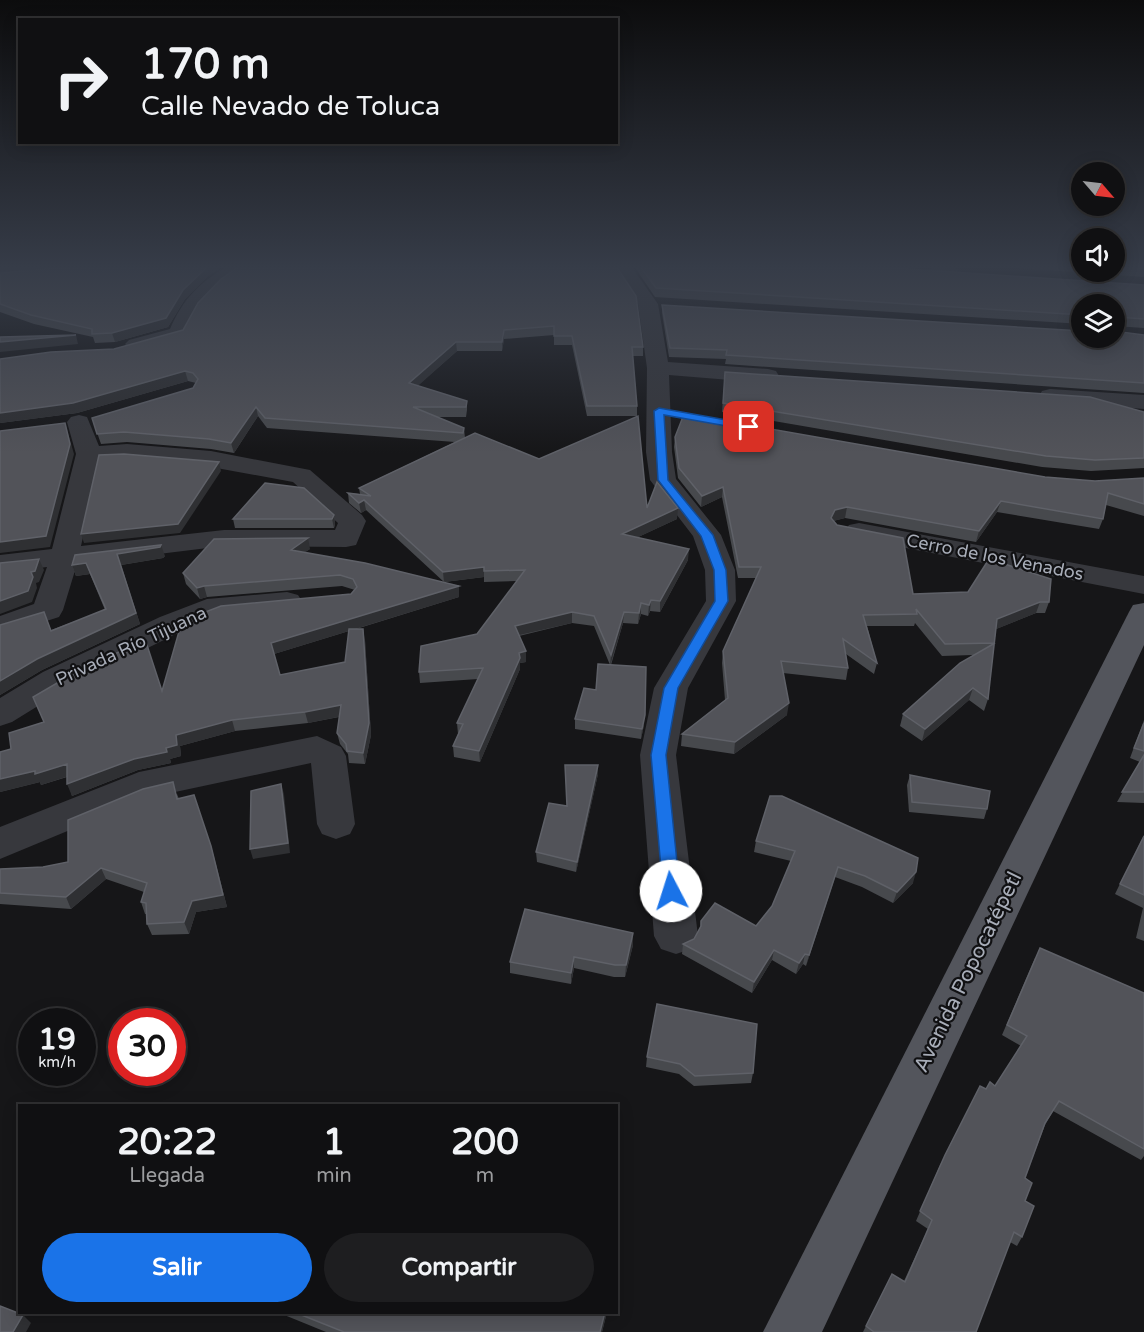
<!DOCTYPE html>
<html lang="es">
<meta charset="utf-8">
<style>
:root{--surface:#101012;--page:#1e1e20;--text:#f1f3f6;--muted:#9c9d9f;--line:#303032;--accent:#1a73e8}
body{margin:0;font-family:"Varela Round",sans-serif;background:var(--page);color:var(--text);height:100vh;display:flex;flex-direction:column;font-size:22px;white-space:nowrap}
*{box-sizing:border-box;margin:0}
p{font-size:20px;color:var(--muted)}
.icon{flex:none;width:33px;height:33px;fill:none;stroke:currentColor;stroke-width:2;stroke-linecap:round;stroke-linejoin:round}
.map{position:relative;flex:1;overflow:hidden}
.details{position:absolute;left:18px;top:1104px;width:600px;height:210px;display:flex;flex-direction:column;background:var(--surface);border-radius:0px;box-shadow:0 3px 15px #0003,0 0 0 2px var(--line)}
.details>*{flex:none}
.banner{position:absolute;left:18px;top:18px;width:600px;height:126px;border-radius:0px;box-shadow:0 3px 15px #0003,0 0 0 2px var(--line);background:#101012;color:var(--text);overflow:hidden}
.needle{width:39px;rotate:118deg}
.tools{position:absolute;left:1071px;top:162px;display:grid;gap:12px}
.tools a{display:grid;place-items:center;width:54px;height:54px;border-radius:50%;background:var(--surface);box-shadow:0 3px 15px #0003,0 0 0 2px var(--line);font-size:30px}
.speed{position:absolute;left:18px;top:1008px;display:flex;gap:12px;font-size:30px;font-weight:700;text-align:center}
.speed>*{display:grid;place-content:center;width:78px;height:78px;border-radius:50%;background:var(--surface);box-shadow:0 3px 15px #0003,0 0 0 2px var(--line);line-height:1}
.speed small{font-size:15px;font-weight:400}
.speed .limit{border:9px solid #d22;background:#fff;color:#111}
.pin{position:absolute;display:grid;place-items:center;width:51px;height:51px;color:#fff;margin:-26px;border-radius:12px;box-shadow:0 3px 9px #0006}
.me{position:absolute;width:66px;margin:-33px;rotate:355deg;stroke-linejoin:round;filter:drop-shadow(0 0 4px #0008)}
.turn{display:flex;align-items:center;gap:21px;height:126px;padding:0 24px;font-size:27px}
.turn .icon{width:78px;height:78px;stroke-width:2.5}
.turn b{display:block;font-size:42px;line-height:51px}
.eta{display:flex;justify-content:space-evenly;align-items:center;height:102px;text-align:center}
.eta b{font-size:36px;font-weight:700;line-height:42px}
.primary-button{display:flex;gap:12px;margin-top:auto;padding:12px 24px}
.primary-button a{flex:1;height:69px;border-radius:36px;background:var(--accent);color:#fff;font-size:24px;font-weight:700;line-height:69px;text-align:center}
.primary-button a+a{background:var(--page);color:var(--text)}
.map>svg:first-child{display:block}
</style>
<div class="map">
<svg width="1144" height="1332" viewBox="0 0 1144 1332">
<rect width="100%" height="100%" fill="#161618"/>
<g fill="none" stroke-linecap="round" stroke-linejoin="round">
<g fill="#37383d" fill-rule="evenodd">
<path d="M 16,266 L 110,266 L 107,270 L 101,271 L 0,279 L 0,267 Z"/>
<path d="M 228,266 L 251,266 L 221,286 L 198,310 L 185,337 L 136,350 L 129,348 L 125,344 L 129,340 L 170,329 C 183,299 199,283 228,266 Z"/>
<path d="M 613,266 L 631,266 L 658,304 L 668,362 L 768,369 L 776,371 L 779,376 L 776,381 L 768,383 L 669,375 L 672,452 L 676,479 L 721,535 L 735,570 L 736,601 L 688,688 L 676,755 L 698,936 L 691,949 L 676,954 L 661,949 L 654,936 L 640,755 L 654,688 L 706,601 L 705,570 L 693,536 L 650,480 L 646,452 L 647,368 L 638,304 Z"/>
<path d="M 929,266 L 953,266 L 965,275 L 963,279 L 949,279 L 932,270 Z"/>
<path d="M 1050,389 L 1144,395 L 1144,409 L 1042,401 L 1039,396 L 1042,391 Z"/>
<path d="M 79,415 L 87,417 L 99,446 L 127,444 L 211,451 L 310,470 L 362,515 L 366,521 L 356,545 L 346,547 L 224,546 L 77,564 L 63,610 L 59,617 L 0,636 L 0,616 L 34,604 L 47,567 L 0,573 L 0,555 L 52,549 L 76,454 L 67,422 L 71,417 ZM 127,460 L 211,467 L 293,482 L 338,523 L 335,530 L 224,530 L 81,546 L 100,461 Z"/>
<path d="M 859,523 L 1144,576 L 1144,594 L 849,537 L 845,531 L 849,525 Z"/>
<path d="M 287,592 L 298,595 L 302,601 L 298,607 L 223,615 L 182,631 L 67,688 L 12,722 L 0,726 L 0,698 L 43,672 L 160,617 L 207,599 Z"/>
<path d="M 317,736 L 341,747 L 346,756 L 355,824 L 350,834 L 336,839 L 322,834 L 317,824 L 311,763 L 147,798 L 0,859 L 0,827 L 139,772 Z"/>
</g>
<path fill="#53555c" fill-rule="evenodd" d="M 1144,603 L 1144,645 L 822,1332 L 763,1332 L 1129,612 L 1133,605 Z"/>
</g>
<g fill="#47494d" fill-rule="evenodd">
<path d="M 616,266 L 643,347 L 643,356 L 633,356 L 637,406 L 637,416 L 587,416 L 572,345 L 554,345 L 554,335 L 504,339 L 502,351 L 457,351 L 417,386 L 467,401 L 467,410 L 466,417 L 437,417 L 464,428 L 465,438 L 647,508 L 677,519 L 636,538 L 688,560 L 660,612 L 650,611 L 648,616 L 641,614 L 638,624 L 623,623 L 611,665 L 644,725 L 641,739 L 575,729 L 575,719 L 596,690 L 610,665 L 594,626 L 572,623 L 519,636 L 526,651 L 526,662 L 520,663 L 520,669 L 480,762 L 454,757 L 453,746 L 458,734 L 457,723 L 478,679 L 420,683 L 419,672 L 477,634 L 517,581 L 484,582 L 484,577 L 444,582 L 366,510 L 361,513 L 349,503 L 348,493 L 360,494 L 359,488 L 455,442 L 267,428 L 258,416 L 234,453 L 211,449 L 127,442 L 101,444 L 92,418 L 193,388 L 196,383 L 188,381 L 77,413 L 0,423 L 0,359 L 114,349 L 183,330 Z"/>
<path d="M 634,266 L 866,266 L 1144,285 L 1144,328 L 1115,326 L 1082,304 L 1082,324 L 655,297 Z"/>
<path d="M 987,266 L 1082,266 L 1082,272 L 1114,272 L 1114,266 L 1144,266 L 1144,277 Z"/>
<path d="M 0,273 L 207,277 L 185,299 L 168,327 L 115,342 L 95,343 L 93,337 L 34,324 L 0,312 Z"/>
<path d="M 662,305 L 1144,335 L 1144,393 L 725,364 L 726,359 L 669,357 L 662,313 Z"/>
<path d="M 725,372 L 1144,412 L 1144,468 L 1091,471 L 1042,467 L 722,412 Z"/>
<path d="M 675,437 L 1045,477 L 1095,481 L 1144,478 L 1144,516 L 1106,505 L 1103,519 L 1099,529 L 997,512 L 976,542 L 845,518 L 833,521 L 837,525 L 913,594 L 1049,602 L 1045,613 L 1036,613 L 996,629 L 988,699 L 984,711 L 969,700 L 922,741 L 900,726 L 903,714 L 973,655 L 942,656 L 915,623 L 914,626 L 867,626 L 877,663 L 874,674 L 846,654 L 848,668 L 846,680 L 783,673 L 787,715 L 734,754 L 681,746 L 682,734 L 725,700 L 722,663 L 723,651 L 756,578 L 738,578 L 722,497 L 701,507 L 678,478 L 674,447 Z"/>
<path d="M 334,515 L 335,524 L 334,528 L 235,528 L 233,519 Z"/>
<path d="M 310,549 L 305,552 L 459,586 L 459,597 L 356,629 L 365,640 L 371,735 L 365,764 L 349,763 L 348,754 L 340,744 L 337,733 L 339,717 L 308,723 L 235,731 L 180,746 L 181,756 L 170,759 L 171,763 L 138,770 L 72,796 L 67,777 L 41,785 L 40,782 L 0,792 L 0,752 L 11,749 L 162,691 L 351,594 L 355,590 L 342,586 L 207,597 L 200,599 L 186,584 L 183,573 ZM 349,631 L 345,662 L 280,675 L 274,654 Z"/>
<path d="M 165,556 L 163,558 L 121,565 L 140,624 L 42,670 L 0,695 L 0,625 L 44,612 L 51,630 L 105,610 L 90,574 L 76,576 L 72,565 Z"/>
<path d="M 1144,720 L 1144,803 L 1117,802 L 1140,762 L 1130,758 Z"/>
<path d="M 598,774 L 576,872 L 537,862 L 536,852 L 566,806 Z"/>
<path d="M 910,775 L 987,809 L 984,819 L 909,812 L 907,785 Z"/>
<path d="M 177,794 L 179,799 L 194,795 L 214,857 L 227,907 L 196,912 L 189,934 L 152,935 L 147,924 L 147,914 L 145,914 L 141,902 L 144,892 L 106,879 L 71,909 L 0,904 L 0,869 L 43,867 L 68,862 Z"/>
<path d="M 1144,835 L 1144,941 L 1136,938 L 1143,908 L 1115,894 Z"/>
<path d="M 756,841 L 913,883 L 893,903 L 862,887 L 835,877 L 806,966 L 803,964 L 796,974 L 772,960 L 752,993 L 682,954 L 683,944 L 694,939 L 700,929 L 701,921 L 756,926 L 772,906 L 791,861 L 754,852 Z"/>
<path d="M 633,933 L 633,945 L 625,977 L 614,977 L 574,968 L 571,984 L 510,973 L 510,962 Z"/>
<path d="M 1035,958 L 1144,993 L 1144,1156 L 1141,1160 L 1053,1111 L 1045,1125 L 1025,1178 L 1025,1201 L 1022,1237 L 1017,1246 L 1010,1242 L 976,1332 L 863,1332 L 892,1274 L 904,1281 L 928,1229 L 916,1221 L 940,1165 L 986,1089 L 995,1086 L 1021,1046 L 1002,1035 Z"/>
<path d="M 647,1057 L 753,1073 L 751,1083 L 694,1086 L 679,1074 L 646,1067 Z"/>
<path d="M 277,1312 L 607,1312 L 602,1332 L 326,1332 Z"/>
</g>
<g fill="#2f3033">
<path d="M 209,266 L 224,266 L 207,277 L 185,299 L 168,327 L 115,342 L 112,333 L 183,290 L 205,269 Z"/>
<path d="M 504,330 L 504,339 L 502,351 L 502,342 Z"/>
<path d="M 76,335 L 78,344 L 0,352 L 0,342 Z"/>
<path d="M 456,342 L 457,351 L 410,393 L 409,383 Z"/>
<path d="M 185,371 L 188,381 L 77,413 L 0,423 L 0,413 Z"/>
<path d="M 256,407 L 258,416 L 234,453 L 231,443 Z"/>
<path d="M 65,423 L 74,454 L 50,547 L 0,553 L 0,542 Z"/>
<path d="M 219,462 L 221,471 L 180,533 L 84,543 L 81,534 Z"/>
<path d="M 723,487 L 722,497 L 701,507 L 702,496 Z"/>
<path d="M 364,500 L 366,510 L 361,513 L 359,503 Z"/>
<path d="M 1001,501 L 997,512 L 976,542 L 979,531 Z"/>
<path d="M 847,507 L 845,518 L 833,521 L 831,518 L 835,510 Z"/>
<path d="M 678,508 L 677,519 L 621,545 L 622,534 Z"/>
<path d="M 334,515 L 335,524 L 334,528 L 332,519 Z"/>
<path d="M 308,538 L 310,549 L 294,560 L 291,550 Z"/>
<path d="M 161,545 L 165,556 L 163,558 L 121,565 L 140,624 L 42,670 L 0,695 L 0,681 L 37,659 L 136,613 L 117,554 Z"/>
<path d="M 689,549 L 688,560 L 660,612 L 660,601 Z"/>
<path d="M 39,559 L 44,570 L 39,582 L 36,583 L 37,588 L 32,602 L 0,614 L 0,601 L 31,572 Z"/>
<path d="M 86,563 L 90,574 L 76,576 L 72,565 Z"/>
<path d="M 484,567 L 484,577 L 444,582 L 443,572 Z"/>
<path d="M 204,586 L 207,597 L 200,599 L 197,588 Z"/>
<path d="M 459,586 L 459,597 L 274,654 L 271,643 Z"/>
<path d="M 651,600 L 650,611 L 648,616 L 649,605 Z"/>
<path d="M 1040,602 L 1036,613 L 994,630 L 997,619 Z"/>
<path d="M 641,603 L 641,614 L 638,624 L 639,613 Z"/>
<path d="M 572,612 L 572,623 L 515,636 L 515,626 Z"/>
<path d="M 624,612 L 623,623 L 610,666 L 611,655 Z"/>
<path d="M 363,629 L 365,640 L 371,735 L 365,764 L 363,753 Z"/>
<path d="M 526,651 L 526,662 L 520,663 L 520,669 L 480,762 L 479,751 L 519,653 Z"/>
<path d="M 973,688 L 969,700 L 922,741 L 925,729 Z"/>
<path d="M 789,703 L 787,715 L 734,754 L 735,742 Z"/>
<path d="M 341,705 L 343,716 L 308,723 L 305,712 Z"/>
<path d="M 645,715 L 644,725 L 641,739 L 642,729 Z"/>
<path d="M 232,720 L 235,731 L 180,746 L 181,756 L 170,759 L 171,763 L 138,770 L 72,796 L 67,784 L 134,759 L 176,735 Z"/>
<path d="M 67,764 L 72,775 L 41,785 L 40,782 L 0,792 L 0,779 Z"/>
<path d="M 598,765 L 598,774 L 576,872 L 577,862 Z"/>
<path d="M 281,784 L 284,794 L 290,853 L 253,859 L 250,849 Z"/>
<path d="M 211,846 L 214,857 L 227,907 L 196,912 L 189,934 L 184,922 Z"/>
<path d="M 838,867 L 835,877 L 806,966 L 809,955 Z"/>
<path d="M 101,868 L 106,879 L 71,909 L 66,897 Z"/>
<path d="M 916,872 L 913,883 L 893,903 L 897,892 Z"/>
<path d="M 633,933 L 633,945 L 625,977 L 626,965 Z"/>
<path d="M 774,950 L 772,960 L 752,993 L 754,982 Z"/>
<path d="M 805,954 L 803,964 L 796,974 L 799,963 Z"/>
<path d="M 574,957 L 574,968 L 571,984 L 571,973 Z"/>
<path d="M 605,1312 L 607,1312 L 602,1332 L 600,1332 Z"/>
<path d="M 23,1315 L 31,1323 L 26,1332 L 13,1332 Z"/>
</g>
<g fill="#525359" stroke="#5f6168" stroke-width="1.5">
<path d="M 82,266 L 209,266 L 205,269 L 183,290 L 166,318 L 112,333 L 92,334 L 92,329 L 31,315 L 0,304 L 0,273 Z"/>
<path d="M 240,266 L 616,266 L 636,296 L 643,347 L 632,347 L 637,406 L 587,406 L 572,336 L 554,336 L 554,326 L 504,330 L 502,342 L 456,342 L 409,383 L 467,401 L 466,407 L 413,407 L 464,428 L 463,433 L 265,418 L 256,407 L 231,443 L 209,439 L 124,432 L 97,434 L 92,418 L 193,388 L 198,379 L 193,373 L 185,371 L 73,403 L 0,413 L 0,359 L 51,352 L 114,349 L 183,330 L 198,303 L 221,279 Z"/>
<path d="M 640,266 L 866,266 L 1144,285 L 1144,319 L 1117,317 L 1115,319 L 1114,327 L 1114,304 L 1082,304 L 1082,315 L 656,288 Z"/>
<path d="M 1114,266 L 1144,266 L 1144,268 Z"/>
<path d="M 662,305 L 1082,331 L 1082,338 L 1114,338 L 1114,331 L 1144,335 L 1144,383 L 726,355 L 727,350 L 670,348 Z"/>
<path d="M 76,335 L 0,342 L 0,337 Z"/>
<path d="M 725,372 L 1090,397 L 1144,412 L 1144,458 L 1095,460 L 1046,456 L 723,403 Z"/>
<path d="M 684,414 L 1045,477 L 1095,481 L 1144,478 L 1144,504 L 1108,493 L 1103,519 L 1001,501 L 979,531 L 847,507 L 835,510 L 831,518 L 837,525 L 903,538 L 913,594 L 968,592 L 989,559 L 1051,579 L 1049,602 L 1040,602 L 997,619 L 988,699 L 973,688 L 925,729 L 903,714 L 960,663 L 995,643 L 945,644 L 916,609 L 917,614 L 863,615 L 877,663 L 843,639 L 848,668 L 781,661 L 789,703 L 735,742 L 682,734 L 728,698 L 723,651 L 761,567 L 739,567 L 723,487 L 702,496 L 679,468 L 675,437 Z"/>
<path d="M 638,416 L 647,508 L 657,482 L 678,508 L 622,534 L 689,549 L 660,601 L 651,600 L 649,605 L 641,603 L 639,613 L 624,612 L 611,655 L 594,616 L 572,612 L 515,626 L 526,651 L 519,653 L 520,658 L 479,751 L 453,746 L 463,724 L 457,723 L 483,668 L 419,672 L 421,646 L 477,634 L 525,570 L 484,571 L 484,567 L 443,572 L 364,500 L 359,503 L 348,493 L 371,496 L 359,488 L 475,433 L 539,459 Z"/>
<path d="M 65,423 L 70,444 L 46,536 L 0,542 L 0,431 Z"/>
<path d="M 124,454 L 219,462 L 178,524 L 81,534 L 99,455 Z"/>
<path d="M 265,483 L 304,488 L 334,515 L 332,519 L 233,519 Z"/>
<path d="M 308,538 L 291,550 L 365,563 L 459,586 L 271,643 L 280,675 L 345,662 L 349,629 L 363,629 L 369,723 L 363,753 L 347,751 L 346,744 L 337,733 L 341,705 L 305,712 L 232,720 L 176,735 L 177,745 L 166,748 L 167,752 L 134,759 L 67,784 L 67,764 L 35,774 L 35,771 L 0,779 L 0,752 L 11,749 L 9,733 L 44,722 L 33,697 L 64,679 L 145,639 L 162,691 L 182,621 L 221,606 L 351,594 L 357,587 L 353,579 L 340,575 L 204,586 L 197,588 L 183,573 L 214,539 Z"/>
<path d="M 161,545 L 160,547 L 117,554 L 136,613 L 37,659 L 0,681 L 0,625 L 44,612 L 51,631 L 106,609 L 86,563 L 72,565 L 75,555 Z"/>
<path d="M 39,559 L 35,571 L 31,572 L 33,577 L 28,591 L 0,601 L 0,563 Z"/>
<path d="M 598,664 L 646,667 L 645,715 L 642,729 L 575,719 L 584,688 L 596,690 Z"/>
<path d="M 1144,723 L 1144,751 L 1134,748 Z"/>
<path d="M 1144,755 L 1144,792 L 1122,792 Z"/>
<path d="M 565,765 L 598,765 L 577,862 L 536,852 L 549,803 L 567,806 Z"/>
<path d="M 910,775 L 990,791 L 987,809 L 912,802 Z"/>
<path d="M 173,782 L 177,799 L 194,795 L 211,846 L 223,895 L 192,901 L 184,922 L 147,924 L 146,903 L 141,902 L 147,883 L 101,868 L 66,897 L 0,893 L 0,869 L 43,867 L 68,862 L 68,820 L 143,789 Z"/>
<path d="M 281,784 L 288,843 L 250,849 L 251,791 Z"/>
<path d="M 770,796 L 782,796 L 918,858 L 916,872 L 897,892 L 865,876 L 838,867 L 809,955 L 805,954 L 799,963 L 774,950 L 754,982 L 683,944 L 694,939 L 701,926 L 701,921 L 715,903 L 756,926 L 772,906 L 795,851 L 756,841 Z"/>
<path d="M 1144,836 L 1144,895 L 1120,884 Z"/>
<path d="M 525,909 L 633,933 L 626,965 L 615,965 L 574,957 L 571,973 L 510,962 Z"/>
<path d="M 1040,948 L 1144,993 L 1144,1149 L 1059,1101 L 1045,1123 L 1025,1178 L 1032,1183 L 1025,1201 L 1034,1206 L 1022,1237 L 1014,1232 L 976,1332 L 874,1332 L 866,1326 L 892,1274 L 905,1282 L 932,1220 L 920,1211 L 945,1155 L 980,1086 L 986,1089 L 990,1082 L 995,1086 L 1027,1036 L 1007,1025 Z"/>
<path d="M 657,1004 L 757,1024 L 753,1073 L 695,1076 L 680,1064 L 647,1057 Z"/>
<path d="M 616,1254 L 619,1255 L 616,1267 Z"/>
<path d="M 0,1306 L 23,1315 L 13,1332 L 0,1332 Z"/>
<path d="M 294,1312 L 605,1312 L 600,1332 L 344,1332 Z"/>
</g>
<linearGradient id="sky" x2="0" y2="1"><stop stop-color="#0c0c0d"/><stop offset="0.59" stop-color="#363c48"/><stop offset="1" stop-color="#363c48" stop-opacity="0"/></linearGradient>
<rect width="1144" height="453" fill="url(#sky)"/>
<path fill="#1a73e8" stroke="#114b97" stroke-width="1.5" d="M 659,408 L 749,424 L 754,427 L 749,430 L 664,415 L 668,480 L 713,535 L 726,570 L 728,601 L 678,688 L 666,755 L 680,891 L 677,896 L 671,898 L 665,896 L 663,891 L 651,755 L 664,688 L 715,601 L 714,570 L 701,536 L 658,480 L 654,411 Z"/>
<g text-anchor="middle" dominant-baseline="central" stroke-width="4.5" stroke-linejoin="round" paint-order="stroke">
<g font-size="18" fill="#a8adb8" stroke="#111113">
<text transform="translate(995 557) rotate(11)">Cerro de los Venados</text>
<text transform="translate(131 646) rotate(-25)">Privada Río Tijuana</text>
</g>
<g font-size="21" fill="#a8adb8" stroke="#111113">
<text transform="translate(968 972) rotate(-64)">Avenida Popocatépetl</text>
</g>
</g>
</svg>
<div class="tools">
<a><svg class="needle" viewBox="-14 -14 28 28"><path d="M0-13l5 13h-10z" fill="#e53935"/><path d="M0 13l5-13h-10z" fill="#9c9d9f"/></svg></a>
<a><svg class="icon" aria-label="sound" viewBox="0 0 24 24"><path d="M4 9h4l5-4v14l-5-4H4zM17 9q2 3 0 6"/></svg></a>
<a><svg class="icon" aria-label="layers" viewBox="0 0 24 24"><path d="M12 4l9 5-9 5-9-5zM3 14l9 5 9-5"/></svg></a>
</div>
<div class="speed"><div>19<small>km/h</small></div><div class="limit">30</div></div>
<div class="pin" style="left:749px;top:427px;background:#d93025"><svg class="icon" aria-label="arrive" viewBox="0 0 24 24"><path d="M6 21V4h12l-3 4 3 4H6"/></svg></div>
<svg class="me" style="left:671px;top:891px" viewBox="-20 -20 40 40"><circle r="19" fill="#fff"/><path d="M0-13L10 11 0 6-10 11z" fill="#1a73e8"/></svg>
<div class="banner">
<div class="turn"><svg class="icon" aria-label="right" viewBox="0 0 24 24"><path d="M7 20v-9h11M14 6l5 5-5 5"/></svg><div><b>170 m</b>Calle Nevado de Toluca</div></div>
</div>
<section class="details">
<div class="eta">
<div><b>20:22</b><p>Llegada</p></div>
<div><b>1</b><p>min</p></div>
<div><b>200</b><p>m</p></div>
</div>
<div class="primary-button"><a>Salir</a><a>Compartir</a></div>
</section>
</div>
